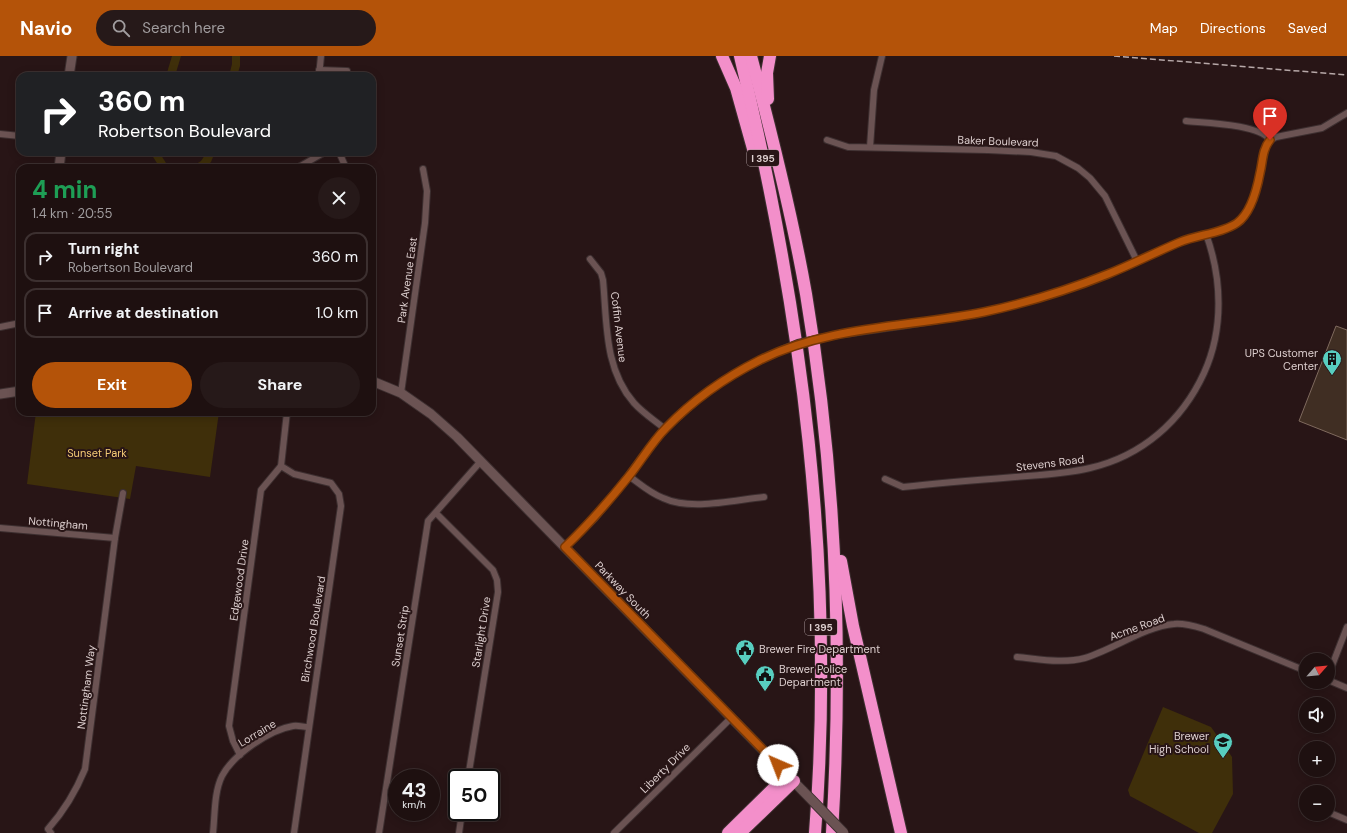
<!DOCTYPE html>
<meta charset="utf-8">
<style>
:root{--surface:#1e1010;--page:#261919;--text:#f1f3f6;--muted:#a19d9f;--line:#3c3030;--accent:#b45309}
body{margin:0;font-family:"DM Sans",sans-serif;background:var(--page);color:var(--text);height:100vh;display:flex;flex-direction:column;font-size:15px;white-space:nowrap}
*{box-sizing:border-box;margin:0}
p{font-size:13px;color:var(--muted)}
.icon{flex:none;width:22px;height:22px;fill:none;stroke:currentColor;stroke-width:2;stroke-linecap:round;stroke-linejoin:round}
.map{position:relative;flex:1;overflow:hidden}
.sheet{position:absolute;left:16px;top:108px;width:360px;height:252px;display:flex;flex-direction:column;background:var(--surface);border-radius:12px;box-shadow:0 2px 10px #0003,0 0 0 1px var(--line)}
.sheet>*{flex:none}
.guide{position:absolute;left:16px;top:16px;width:360px;height:84px;border-radius:12px;box-shadow:0 2px 10px #0003,0 0 0 1px var(--line);background:#202124;color:#fff;overflow:hidden}
.needle{width:26px;rotate:63deg}
.fabs{position:absolute;left:1299px;top:597px;display:grid;gap:8px}
.fabs a{display:grid;place-items:center;width:36px;height:36px;border-radius:50%;background:var(--surface);box-shadow:0 2px 10px #0003,0 0 0 1px var(--line);font-size:20px}
.speed{position:absolute;left:388px;top:713px;display:flex;gap:8px;font-size:20px;font-weight:700;text-align:center}
.speed>*{display:grid;place-content:center;width:52px;height:52px;border-radius:50%;background:var(--surface);box-shadow:0 2px 10px #0003,0 0 0 1px var(--line);line-height:1}
.speed small{font-size:10px;font-weight:400}
.speed .limit{border:2px solid #111;border-radius:6px;background:#fff;color:#111}
.pin{position:absolute;display:grid;place-items:center;width:34px;height:34px;color:#fff;margin:-41px -17px;border-radius:50% 50% 50% 0;rotate:-45deg;box-shadow:0 0 4px #0007}
.pin .icon{rotate:45deg}
.me{position:absolute;width:44px;margin:-22px;rotate:316deg;stroke-linejoin:round;filter:drop-shadow(0 0 3px #0008)}
.turn{display:flex;align-items:center;gap:14px;height:84px;padding:0 16px;font-size:18px}
.turn .icon{width:52px;height:52px;stroke-width:2.5}
.turn b{display:block;font-size:28px;line-height:34px}
.round{display:grid;place-items:center;flex:none;width:42px;height:42px;border-radius:21px;background:var(--page)}
.head{display:flex;align-items:center;justify-content:space-between;height:68px;padding:0 16px}
h1{font-size:24px;font-weight:700;line-height:30px;color:#1e9e55}
.button{display:flex;gap:8px;margin-top:auto;padding:8px 16px}
.button a{flex:1;height:46px;border-radius:24px;background:var(--accent);color:#fff;font-size:16px;font-weight:700;line-height:46px;text-align:center}
.button a+a{background:var(--page);color:var(--text)}
ul{padding:0;list-style:none}
li{display:flex;align-items:center;gap:12px;height:50px;margin:0 8px 6px;padding:0 8px;border:2px solid var(--line);border-radius:12px}
li div{flex:1}
li b{display:block;font-size:15px}
li em{font-style:normal}
header{display:flex;align-items:center;gap:24px;box-sizing:border-box;height:56px;padding:0 20px;background:var(--accent);color:#fff}
header strong{font-size:19px}
nav{display:flex;gap:22px;margin-inline-start:auto;font-size:14px}
.search{width:280px;height:36px;background:var(--page);display:flex;align-items:center;gap:10px;box-sizing:border-box;padding:0 14px;border-radius:22px;color:var(--muted);font-size:15px}
.map>svg:first-child{display:block}
</style>
<header>
<strong>Navio</strong>
<div class="search"><svg class="icon" aria-label="search" viewBox="0 0 24 24"><circle cx="10" cy="10" r="6"/><path d="M15 15l6 6"/></svg>Search here</div>
<nav><a>Map</a><a>Directions</a><a>Saved</a></nav>
</header>
<div class="map">
<svg width="1347" height="777" viewBox="0 0 1347 777">
<rect width="100%" height="100%" fill="#281516"/>
<g fill="#3f2f0a">
<path d="M 172,0 L 181,0 L 175,20 L 166,20 Z"/>
<path d="M 232,0 L 240,0 L 240,10 L 237,20 L 229,20 L 232,8 Z"/>
<path d="M 150,96 L 159,96 L 166,107 L 177,112 L 160,112 Z"/>
<path d="M 207,96 L 215,96 L 211,106 L 205,112 L 190,112 L 201,105 Z"/>
<path d="M 36,356 L 219,356 L 210,421 L 136,410 L 130,443 L 27,428 Z"/>
<path d="M 1163,651 L 1211,671 L 1232,701 L 1233,738 L 1212,777 L 1199,777 L 1130,740 L 1128,734 Z"/>
</g>
<path fill="#402e23" stroke="#7f6a5e" d="M 1336,270 L 1347,274 L 1347,384 L 1299,365 Z"/>
<g fill="none" stroke-linecap="round" stroke-linejoin="round">
<defs>
<g id="street">
<path d="M 319,14 L 347,15"/>
<path d="M 319,20 L 321,0"/>
<path d="M 1186,65 C 1206,67 1259,68 1270,84"/>
<path d="M 0,78 L 20,80"/>
<path d="M 827,84 L 848,91 L 988,94 L 1031,96 L 1056,100 L 1078,112 L 1090,122 L 1105,140 L 1137,205"/>
<path d="M 870,91 L 874,34 L 882,0"/>
<path d="M 339,96 L 346,112"/>
<path d="M 297,112 L 325,96"/>
<path d="M 590,203 L 601,217 L 603,224 C 607,266 604,313 634,347 C 643,357 654,364 665,373"/>
<path d="M 0,271 L 20,267"/>
<path d="M 830,280 C 899,270 970,262 1038,242 C 1065,234 1093,225 1120,213 C 1140,204 1160,194 1180,186 C 1198,179 1223,177 1238,167 C 1251,157 1257,134 1260,118 C 1263,106 1261,87 1276,81 L 1322,72 L 1347,57"/>
<path d="M 401,337 L 425,167 L 427,135 L 423,113"/>
<path d="M 281,410 L 294,418 L 331,427 L 339,438 L 341,450 L 294,777"/>
<path d="M 629,420 C 640,428 650,437 663,442 C 691,455 734,444 764,441"/>
<path d="M 885,423 L 903,431 C 940,427 977,424 1015,421 C 1040,419 1065,418 1090,412 C 1142,400 1182,365 1204,317 C 1224,273 1222,222 1206,178"/>
<path d="M 436,457 L 493,514 L 497,524 L 498,536 L 468,722"/>
<path d="M 0,472 L 115,482"/>
<path d="M 565,491 L 595,462 L 665,373 L 696,345 L 725,323 L 781,294"/>
<path d="M 1017,601 C 1039,603 1063,608 1085,602 C 1112,594 1146,570 1174,568 C 1184,567 1194,570 1204,573 L 1306,615"/>
<path d="M 1328,620 L 1347,571"/>
<path d="M 1328,624 L 1347,632"/>
<path d="M 240,699 L 233,685 L 229,670 L 261,434 L 281,410 L 287,356"/>
<path d="M 1328,756 L 1347,764"/>
<path d="M 51,777 L 48,773 C 64,755 76,735 85,713 L 115,482 L 123,437"/>
<path d="M 213,777 C 215,759 214,736 222,720 C 233,699 269,674 293,670 C 298,669 303,671 308,671"/>
<path d="M 379,777 L 428,465 L 481,405"/>
<path d="M 459,777 L 462,756"/>
<path d="M 614,777 L 731,662"/>
</g>
<g id="secondary">
<path d="M 69,20 L 72,0"/>
<path d="M 59,112 L 61,96"/>
<path d="M 372,325 L 401,337 L 431,358 L 457,381 L 803,735"/>
<path d="M 0,338 L 20,335"/>
</g>
<g id="highway">
<path d="M 722,0 L 736,32 L 755,100"/>
<path d="M 740,0 C 802,257 836,512 815,777"/>
<path d="M 751,0 C 772,79 792,158 806,238 C 836,416 843,597 832,777"/>
<path d="M 768,43 L 767,17 L 770,0"/>
<path d="M 841,505 L 853,570 L 901,777"/>
<path d="M 728,777 L 787,719"/>
<path d="M 740,777 L 794,725"/>
</g>
</defs>
<use href="#street" stroke="#3d2f30" stroke-width="8"/>
<use href="#secondary" stroke="#3d2f30" stroke-width="11"/>
<use href="#highway" stroke="#3d2f30" stroke-width="14"/>
<use href="#street" stroke="#6b5353" stroke-width="6"/>
<use href="#secondary" stroke="#6b5353" stroke-width="9"/>
<use href="#highway" stroke="#f38fca" stroke-width="12"/>
<path stroke="#b7a8a8" stroke-width="1.5" stroke-dasharray="6 3" stroke-linecap="butt" d="M 1114,0 L 1347,19"/>
<defs>
<path id="street-bridge" d="M 781,294 L 798,287 L 830,280"/>
<path id="secondary-bridge" d="M 803,735 L 844,777"/>
</defs>
<use href="#street-bridge" stroke="#3d2f30" stroke-width="8" stroke-linecap="butt"/>
<use href="#secondary-bridge" stroke="#3d2f30" stroke-width="11" stroke-linecap="butt"/>
<use href="#street-bridge" stroke="#6b5353" stroke-width="6"/>
<use href="#secondary-bridge" stroke="#6b5353" stroke-width="9"/>
</g>
<g fill="none" stroke-linecap="round" stroke-linejoin="round">
<defs>
<path id="route" d="M 778,709 L 565,491 C 588,469 609,445 629,420 C 641,405 652,386 666,372 C 693,344 726,321 760,304 C 828,270 910,271 984,256 C 1026,247 1068,234 1108,218 C 1133,208 1156,196 1180,186 C 1197,179 1223,177 1237,167 C 1251,157 1257,133 1260,117 C 1263,105 1262,94 1270,84"/>
</defs>
<use href="#route" stroke="#753606" stroke-width="10"/>
<use href="#route" stroke="#b45309" stroke-width="7"/>
</g>
<defs>
<symbol id="building-pin" viewBox="-11 -11 22 30"><path d="M0 17L-7.5 6A9.5 9.5 0 1 1 7.5 6Z" fill="#58cec0" stroke="#281516"/><path d="M-4-6H4V6H1V3H-1V6H-4ZM-2.5-4.3h1.7v1.8h-1.7ZM.8-4.3h1.7v1.8H.8ZM-2.5-1h1.7V.8h-1.7ZM.8-1h1.7V.8H.8Z" fill="#111"/></symbol>
<symbol id="civic-pin" viewBox="-11 -11 22 30"><path d="M0 17L-7.5 6A9.5 9.5 0 1 1 7.5 6Z" fill="#58cec0" stroke="#281516"/><path d="M-.6-6.5H3V-4.5H.6V-3L4-1V1h2V6H-6V1h2V-1L-.6-3ZM-1.2 2.5V6h2.4V2.5Z" fill="#111"/></symbol>
<symbol id="school-pin" viewBox="-11 -11 22 30"><path d="M0 17L-7.5 6A9.5 9.5 0 1 1 7.5 6Z" fill="#58cec0" stroke="#281516"/><path d="M0-5L7-2L0 1L-7-2ZM-4 1L0 2.5L4 1V4Q0 6-4 4Z" fill="#111"/></symbol>
</defs>
<g fill-rule="evenodd">
<use href="#building-pin" x="1321" y="292" width="22" height="30"/>
<use href="#civic-pin" x="734" y="582" width="22" height="30"/>
<use href="#civic-pin" x="754" y="608" width="22" height="30"/>
<use href="#school-pin" x="1212" y="675" width="22" height="30"/>
</g>
<g text-anchor="middle" dominant-baseline="central" stroke-width="4" stroke-linejoin="round" paint-order="stroke">
<g fill="#281516" stroke="#a79798" stroke-width="1">
<rect x="747" y="94" width="32" height="16" rx="3"/>
<rect x="805" y="563" width="32" height="16" rx="3"/>
</g>
<g font-size="10" font-weight="bold" fill="#ddcfcf">
<text x="763" y="102">I 395</text>
<text x="821" y="571">I 395</text>
</g>
<g font-size="11" fill="#ddcfcf" stroke="#281516">
<text transform="translate(998 85) rotate(2)">Baker Boulevard</text>
<text transform="translate(407 224) rotate(-82)">Park Avenue East</text>
<text transform="translate(619 271) rotate(83)">Coffin Avenue</text>
<text transform="translate(1050 407) rotate(-7)">Stevens Road</text>
<text transform="translate(58 467) rotate(5)">Nottingham</text>
<text transform="translate(239 524) rotate(-82)">Edgewood Drive</text>
<text transform="translate(623 534) rotate(46)">Parkway South</text>
<text transform="translate(1137 571) rotate(-20)">Acme Road</text>
<text transform="translate(313 573) rotate(-81)">Birchwood Boulevard</text>
<text transform="translate(481 576) rotate(-81)">Starlight Drive</text>
<text transform="translate(400 580) rotate(-81)">Sunset Strip</text>
<text transform="translate(86 631) rotate(-83)">Nottingham Way</text>
<text transform="translate(257 677) rotate(-31)">Lorraine</text>
<text transform="translate(665 712) rotate(-45)">Liberty Drive</text>
</g>
<g font-size="11" fill="#ddcfcf" stroke="#281516" text-anchor="end">
<text x="1318" y="297">UPS Customer<tspan x="1318" dy="13">Center</tspan></text>
<text x="759" y="593" text-anchor="start">Brewer Fire Department</text>
<text x="779" y="613" text-anchor="start">Brewer Police<tspan x="779" dy="13">Department</tspan></text>
<text x="1209" y="680">Brewer<tspan x="1209" dy="13">High School</tspan></text>
</g>
<g font-size="11" fill="#f3ca75" stroke="#281516">
<text x="97" y="397">Sunset Park</text>
</g>
</g>
</svg>
<div class="fabs">
<a><svg class="needle" viewBox="-14 -14 28 28"><path d="M0-13l5 13h-10z" fill="#e53935"/><path d="M0 13l5-13h-10z" fill="#a19d9f"/></svg></a>
<a><svg class="icon" aria-label="sound" viewBox="0 0 24 24"><path d="M4 9h4l5-4v14l-5-4H4zM17 9q2 3 0 6"/></svg></a>
<a>+</a>
<a>−</a>
</div>
<div class="speed"><div>43<small>km/h</small></div><div class="limit">50</div></div>
<div class="pin" style="left:1270px;top:84px;background:#d93025"><svg class="icon" aria-label="arrive" viewBox="0 0 24 24"><path d="M6 21V4h12l-3 4 3 4H6"/></svg></div>
<svg class="me" style="left:778px;top:709px" viewBox="-20 -20 40 40"><circle r="19" fill="#fff"/><path d="M0-13L10 11 0 6-10 11z" fill="#b45309"/></svg>
<div class="guide">
<div class="turn"><svg class="icon" aria-label="right" viewBox="0 0 24 24"><path d="M7 20v-9h11M14 6l5 5-5 5"/></svg><div><b>360 m</b>Robertson Boulevard</div></div>
</div>
<section class="sheet">
<div class="head"><div><h1>4 min</h1><p>1.4 km · 20:55</p></div><a class="round"><svg class="icon" aria-label="close" viewBox="0 0 24 24"><path d="M6 6l12 12M18 6L6 18"/></svg></a></div>
<ul>
<li><svg class="icon" aria-label="right" viewBox="0 0 24 24"><path d="M7 20v-9h11M14 6l5 5-5 5"/></svg><div><b>Turn right</b><p>Robertson Boulevard</p></div><em>360 m</em></li>
<li><svg class="icon" aria-label="arrive" viewBox="0 0 24 24"><path d="M6 21V4h12l-3 4 3 4H6"/></svg><div><b>Arrive at destination</b></div><em>1.0 km</em></li>
</ul>
<div class="button"><a>Exit</a><a>Share</a></div>
</section>
</div>
